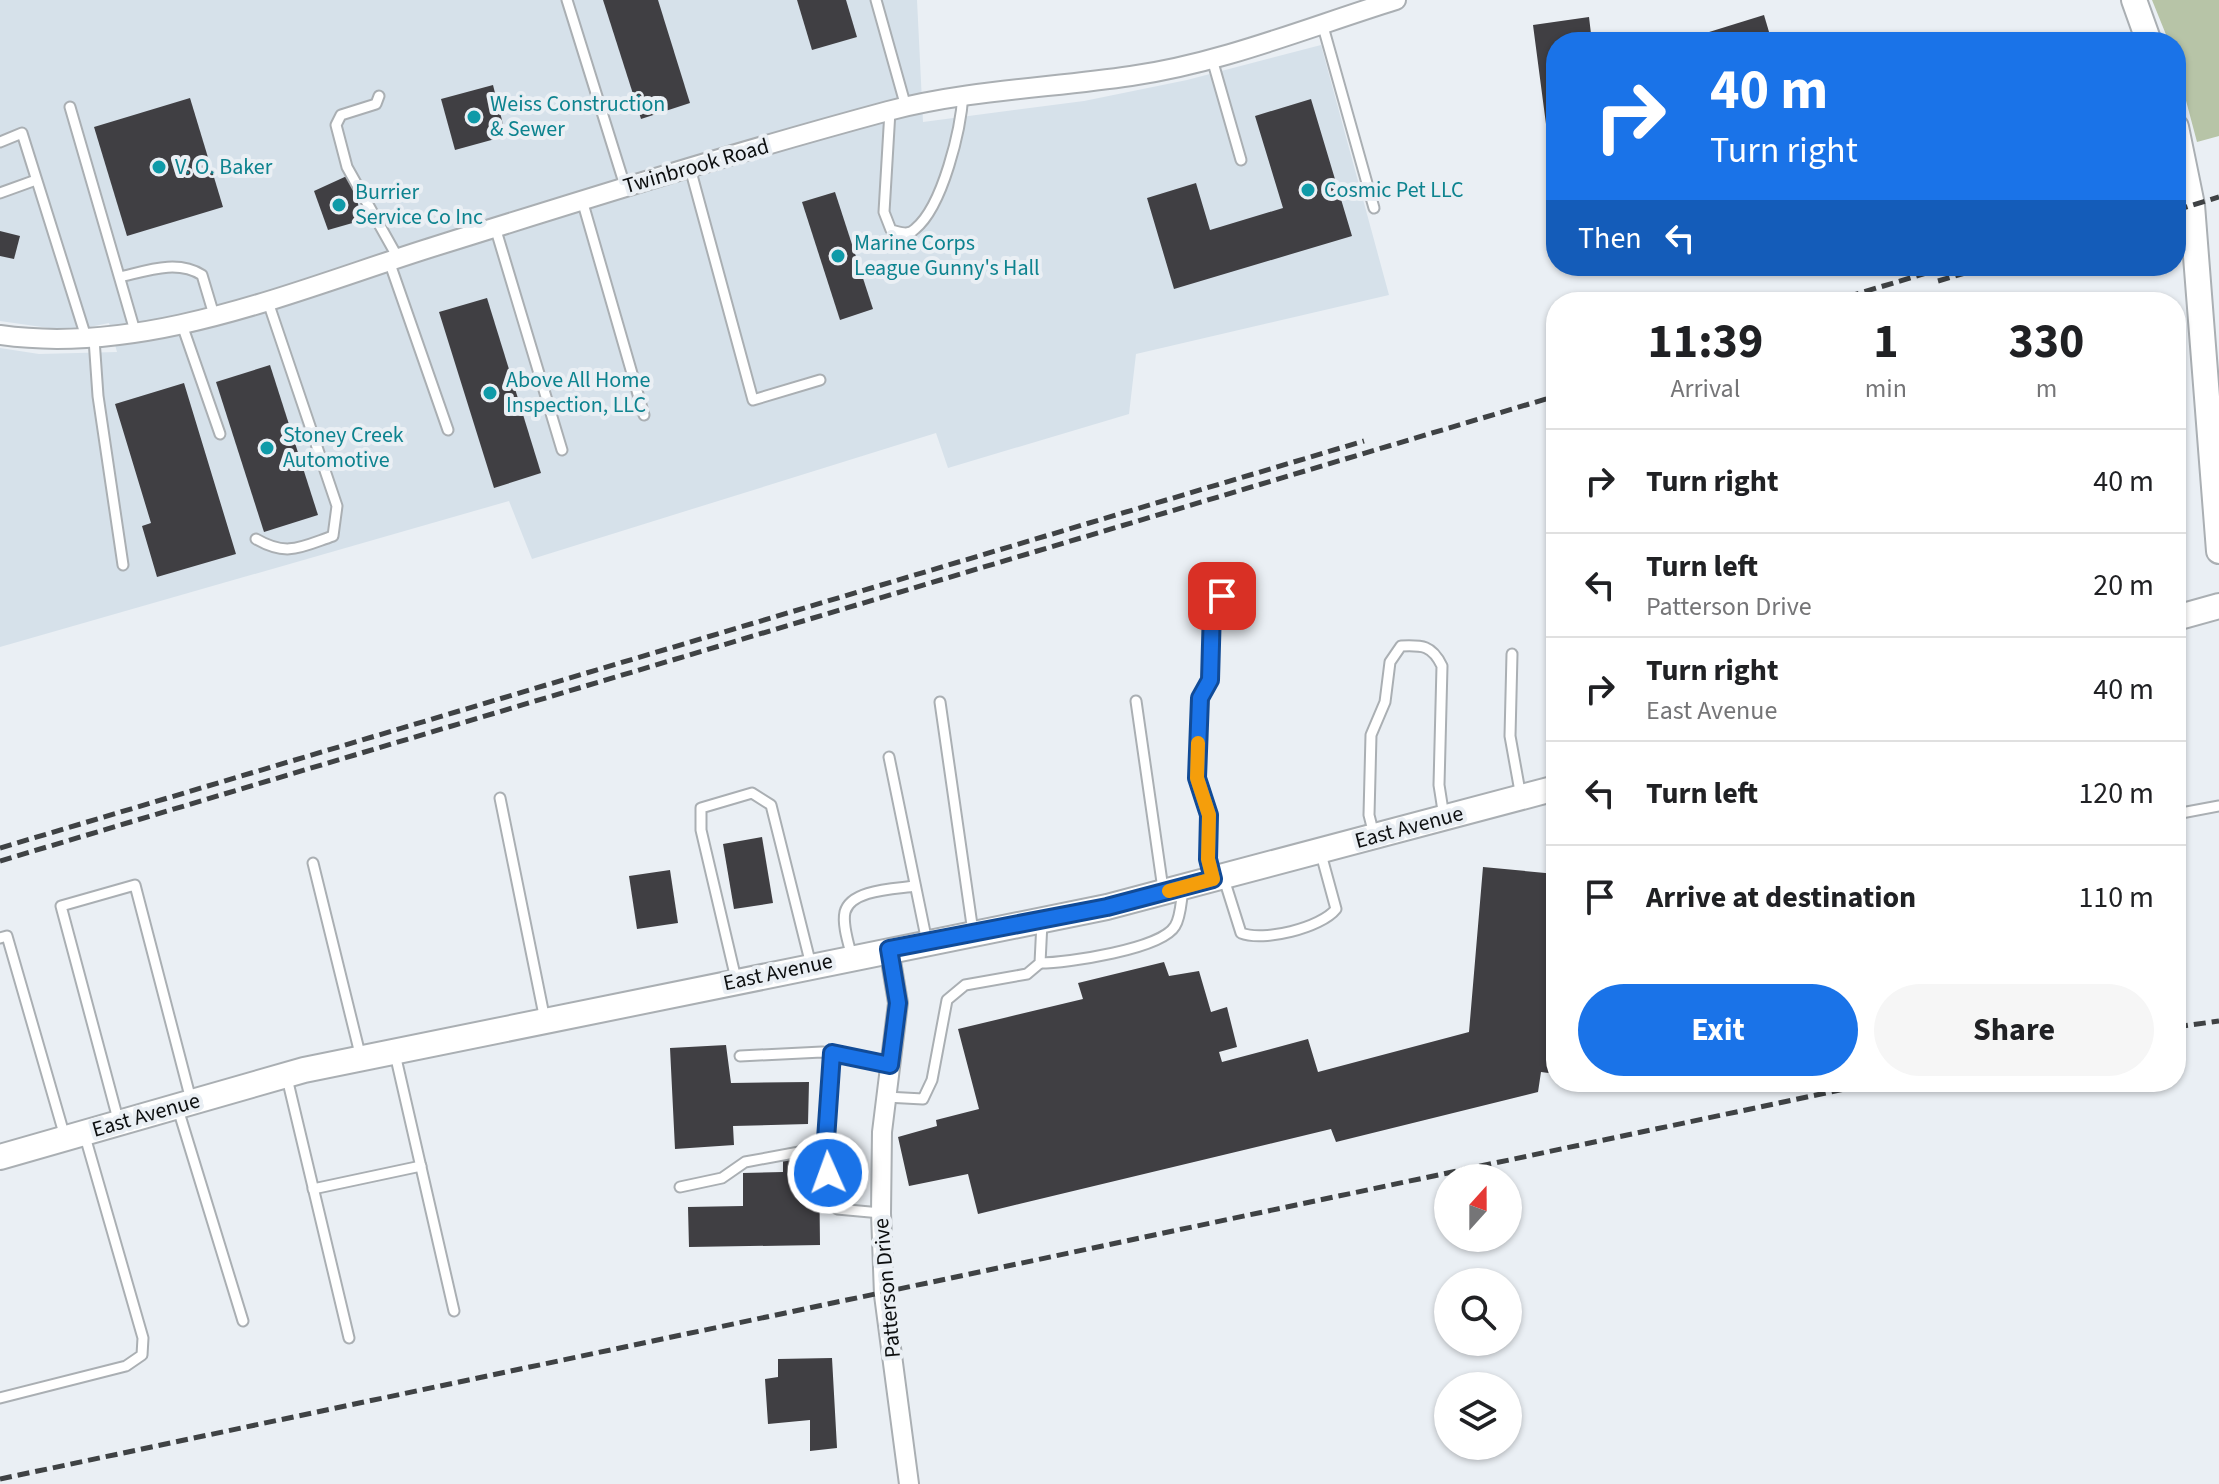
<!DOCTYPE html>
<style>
:root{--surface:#fff;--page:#f6f6f6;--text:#202124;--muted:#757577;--line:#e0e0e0;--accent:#1a73e8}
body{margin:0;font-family:"Source Sans 3",sans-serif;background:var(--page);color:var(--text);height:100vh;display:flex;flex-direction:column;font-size:30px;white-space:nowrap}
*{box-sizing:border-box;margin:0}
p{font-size:26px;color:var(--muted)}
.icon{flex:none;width:44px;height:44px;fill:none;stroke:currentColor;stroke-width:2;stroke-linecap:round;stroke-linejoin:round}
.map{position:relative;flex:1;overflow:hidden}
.panel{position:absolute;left:1546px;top:292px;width:640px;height:800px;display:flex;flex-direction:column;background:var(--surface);border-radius:32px;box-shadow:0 2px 6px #0004}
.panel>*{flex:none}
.banner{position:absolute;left:1546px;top:32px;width:640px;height:244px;border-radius:32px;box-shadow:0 2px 6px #0004;background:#1a73e8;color:#fff;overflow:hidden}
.needle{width:52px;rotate:21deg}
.tools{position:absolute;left:1434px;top:1164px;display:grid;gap:16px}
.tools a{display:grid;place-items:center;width:88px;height:88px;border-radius:50%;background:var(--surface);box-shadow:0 2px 6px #0004;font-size:40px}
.pin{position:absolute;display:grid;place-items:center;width:68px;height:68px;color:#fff;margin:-34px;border-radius:16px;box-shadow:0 4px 12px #0006}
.me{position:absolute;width:88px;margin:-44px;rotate:358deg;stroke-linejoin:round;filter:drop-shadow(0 0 6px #0008)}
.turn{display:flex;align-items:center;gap:28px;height:168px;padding:0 32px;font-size:36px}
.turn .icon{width:104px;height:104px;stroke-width:2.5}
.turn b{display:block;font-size:56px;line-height:68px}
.then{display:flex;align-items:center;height:76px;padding:0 32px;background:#0003;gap:16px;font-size:30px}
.eta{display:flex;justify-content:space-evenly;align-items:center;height:136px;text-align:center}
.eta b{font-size:48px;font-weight:700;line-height:56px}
.action{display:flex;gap:16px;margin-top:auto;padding:16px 32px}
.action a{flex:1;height:92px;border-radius:48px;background:var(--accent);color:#fff;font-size:32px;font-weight:700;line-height:92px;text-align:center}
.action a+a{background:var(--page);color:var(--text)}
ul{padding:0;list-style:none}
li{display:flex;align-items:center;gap:24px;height:104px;padding:0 32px;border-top:2px solid var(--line)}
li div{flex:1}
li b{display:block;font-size:30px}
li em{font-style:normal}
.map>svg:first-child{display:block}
</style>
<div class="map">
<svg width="2219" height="1484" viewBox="0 0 2219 1484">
<rect width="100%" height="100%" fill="#eaeff4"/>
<path fill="#d6e1ea" d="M 0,0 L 917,0 L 923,122 L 1084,101 L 1187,80 L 1321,45 L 1389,295 L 1136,354 L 1129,414 L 948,468 L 936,433 L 532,559 L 509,501 L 0,647 L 0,348 L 39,354 L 117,352 L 109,323 L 70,331 L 0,321 Z"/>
<path fill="#b7c4a7" d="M 2152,0 L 2219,0 L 2219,136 L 2197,142 L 2176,63 L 2176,42 L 2169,42 Z"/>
<g fill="#403f43">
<path d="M 603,0 L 658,0 L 690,103 L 641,119 Z"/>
<path d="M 797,0 L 846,0 L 857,37 L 812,50 Z"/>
<path d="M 1764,15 L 1772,42 L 1680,42 L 1680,41 Z"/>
<path d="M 1589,17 L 1592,42 L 1556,42 L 1554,185 L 1533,25 Z"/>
<path d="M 493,85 L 506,136 L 455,150 L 441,99 Z"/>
<path d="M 190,98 L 223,207 L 127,236 L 94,127 Z"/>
<path d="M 1311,99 L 1352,236 L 1174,289 L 1147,198 L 1196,183 L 1210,230 L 1283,208 L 1255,116 Z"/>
<path d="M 349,175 L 363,220 L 328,230 L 314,191 Z"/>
<path d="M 835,192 L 873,309 L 840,320 L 802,202 Z"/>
<path d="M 0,231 L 20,236 L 14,259 L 0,256 Z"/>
<path d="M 487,298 L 541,473 L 494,488 L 439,312 Z"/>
<path d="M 270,365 L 318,515 L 264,532 L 216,382 Z"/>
<path d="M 184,383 L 236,554 L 157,577 L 142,526 L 151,523 L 115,404 Z"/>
<path d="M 762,837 L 773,903 L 734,909 L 723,844 Z"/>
<path d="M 1483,867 L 1556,874 L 1548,987 L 1556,987 L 1556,1074 L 1541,1072 L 1538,1092 L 1336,1142 L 1331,1129 L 978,1214 L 968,1174 L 909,1186 L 898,1137 L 937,1126 L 936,1120 L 979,1109 L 958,1029 L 1083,999 L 1078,983 L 1164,962 L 1169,976 L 1199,971 L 1211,1012 L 1227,1007 L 1237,1047 L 1219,1052 L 1222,1062 L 1308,1039 L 1318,1072 L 1469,1032 Z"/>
<path d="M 670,870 L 678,923 L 637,929 L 629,876 Z"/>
<path d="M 726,1045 L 731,1083 L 809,1082 L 808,1124 L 733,1126 L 734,1145 L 675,1149 L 670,1048 Z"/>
<path d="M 819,1158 L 820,1245 L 689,1247 L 688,1207 L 743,1206 L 743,1173 L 783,1172 L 783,1159 Z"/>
<path d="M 832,1358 L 837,1448 L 810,1451 L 810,1420 L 768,1424 L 765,1379 L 778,1377 L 778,1359 Z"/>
</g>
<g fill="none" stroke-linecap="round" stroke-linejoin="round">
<defs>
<g id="lane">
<path d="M 567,0 L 625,186"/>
<path d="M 876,0 L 906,107"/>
<path d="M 1322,23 L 1374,208"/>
<path d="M 1212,59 L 1241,160"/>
<path d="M 379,96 L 376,104 L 341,115 L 336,125 L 347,167 L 398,258"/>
<path d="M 70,107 L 135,331"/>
<path d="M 890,111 L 884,212 L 891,230 C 900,232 908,236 915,229 C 943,206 961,129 963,94"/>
<path d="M 0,142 L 22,133 L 86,337"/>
<path d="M 690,168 L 753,400 L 820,380"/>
<path d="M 0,193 L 36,180"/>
<path d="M 582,200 L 644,415"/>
<path d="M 495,227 L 562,450"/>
<path d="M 389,261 L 448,430"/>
<path d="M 120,277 C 146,271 177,259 202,275 L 214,315"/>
<path d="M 181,322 L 220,434"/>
<path d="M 94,339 L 98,396 L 123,565"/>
<path d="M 256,539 C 287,557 301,547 333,536 L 337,506 L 267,299"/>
<path d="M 1512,654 L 1510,736 L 1521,797"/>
<path d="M 1136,701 L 1163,889"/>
<path d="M 940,702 L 973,932"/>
<path d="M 889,757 L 927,942"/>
<path d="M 500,798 L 545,1020"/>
<path d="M 2176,814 L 2219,806"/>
<path d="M 1374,835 L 1369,815 L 1371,735 L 1385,702 L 1390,662 L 1401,646 C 1422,645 1432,645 1442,666 L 1439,785 L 1444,817"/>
<path d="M 313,863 L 361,1058"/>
<path d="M 1213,876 L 1208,859 L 1209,815 L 1197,778 L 1200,698 L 1210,680 L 1212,609 L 1231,583"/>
<path d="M 1224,879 L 1241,933 C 1263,942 1321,928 1336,909 L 1321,854"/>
<path d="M 0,938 L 7,936 L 65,1137"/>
<path d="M 852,957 C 849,945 842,925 845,912 C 851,889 896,889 915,886"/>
<path d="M 1040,963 C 1067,963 1162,949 1175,926 C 1181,917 1181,900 1183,890"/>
<path d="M 736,979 L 701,830 L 701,808 L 752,793 L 771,805 L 811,965"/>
<path d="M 395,1054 L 454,1311"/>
<path d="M 740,1056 L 822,1052 L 890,1065"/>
<path d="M 287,1078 L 349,1338"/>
<path d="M 886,1097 L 923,1099 L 932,1080 L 947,1000 L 965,985 L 1027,974 L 1040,963 L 1042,922"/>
<path d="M 178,1109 L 243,1321"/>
<path d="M 119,1123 L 61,906 L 135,885 L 191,1100"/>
<path d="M 825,1154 L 832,1053"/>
<path d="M 680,1187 L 722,1178 L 745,1162 L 810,1150 L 825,1154 L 830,1196 L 837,1209 L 881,1213"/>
<path d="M 313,1189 L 421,1166"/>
<path d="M 0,1398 L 126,1366 L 142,1355 L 143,1338 L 84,1133"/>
</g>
<g id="street">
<path d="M 0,335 C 147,356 298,289 436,246 C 586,199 736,152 888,111 C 968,90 1050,88 1131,76 C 1222,63 1309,27 1396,0"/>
<path d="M 889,949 L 898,1003 L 882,1132 L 881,1213 L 884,1295 L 909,1484"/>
</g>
<g id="secondary">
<path d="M 2134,0 L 2149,42"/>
<path d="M 2176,127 L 2192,205 L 2219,551"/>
<path d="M 2176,618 L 2219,606"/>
<path d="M 0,1157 L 304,1070 L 1107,907 L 1556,788"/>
</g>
</defs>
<use href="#lane" stroke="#aaafb3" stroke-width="13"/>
<use href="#street" stroke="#aaafb3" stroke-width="22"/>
<use href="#secondary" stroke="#aaafb3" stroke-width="28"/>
<use href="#lane" stroke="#fff" stroke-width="9"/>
<use href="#street" stroke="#fff" stroke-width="18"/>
<use href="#secondary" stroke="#fff" stroke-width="24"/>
<g stroke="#3f4244" stroke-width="5" stroke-dasharray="12 6" stroke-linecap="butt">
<path d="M 2176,210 L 2219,197"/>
<path d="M 1938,281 L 1989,266"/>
<path d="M 1830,302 L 1950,266"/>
<path d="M 0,848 L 1364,441"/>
<path d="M 0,861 L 1556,396"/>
<path d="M 2176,1027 L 2219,1021"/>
<path d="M 0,1479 L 1878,1082"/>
</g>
</g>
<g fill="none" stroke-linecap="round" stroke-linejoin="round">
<defs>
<path id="route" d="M 828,1173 L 825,1154 L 832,1053 L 890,1065 L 898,1003 L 889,949 L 1107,907 L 1213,879 L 1208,859 L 1209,815 L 1197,778 L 1200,698 L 1210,680 L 1212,609 L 1222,596"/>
</defs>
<use href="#route" stroke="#114b97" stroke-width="20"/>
<use href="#route" stroke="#1a73e8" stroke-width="14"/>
<path stroke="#f59e0b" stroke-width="14" d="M 1169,891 L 1213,879 L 1208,859 L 1209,815 L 1197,778 L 1198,743"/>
</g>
<g fill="#0f9aa8" stroke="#eaeff4" stroke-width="3">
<circle cx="474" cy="117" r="8"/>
<circle cx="159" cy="167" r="8"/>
<circle cx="1308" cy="190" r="8"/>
<circle cx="339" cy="205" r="8"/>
<circle cx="838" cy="256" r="8"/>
<circle cx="490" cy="393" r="8"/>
<circle cx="267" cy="448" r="8"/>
</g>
<g text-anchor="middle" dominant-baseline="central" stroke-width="8" stroke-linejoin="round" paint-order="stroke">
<g font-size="22" fill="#0d838f" stroke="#eaeff4" text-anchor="start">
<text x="490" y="104">Weiss Construction<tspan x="490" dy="25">&amp; Sewer</tspan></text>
<text x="175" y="167">V. O. Baker</text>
<text x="1324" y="190">Cosmic Pet LLC</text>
<text x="355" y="192">Burrier<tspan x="355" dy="25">Service Co Inc</tspan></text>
<text x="854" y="243">Marine Corps<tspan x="854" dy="25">League Gunny's Hall</tspan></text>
<text x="506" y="380">Above All Home<tspan x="506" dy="25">Inspection, LLC</tspan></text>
<text x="283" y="435">Stoney Creek<tspan x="283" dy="25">Automotive</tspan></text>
</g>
<g font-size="22" fill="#0d0f10" stroke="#eaeff4">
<text transform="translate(696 166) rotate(-16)">Twinbrook Road</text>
<text transform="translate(1409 827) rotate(-15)">East Avenue</text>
<text transform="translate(778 972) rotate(-12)">East Avenue</text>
<text transform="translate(146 1115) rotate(-16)">East Avenue</text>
<text transform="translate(887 1288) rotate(-95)">Patterson Drive</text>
</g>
</g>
</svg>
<div class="tools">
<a><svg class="needle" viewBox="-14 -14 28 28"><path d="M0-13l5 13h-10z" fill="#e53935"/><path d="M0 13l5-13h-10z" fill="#757577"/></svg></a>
<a><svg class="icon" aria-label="search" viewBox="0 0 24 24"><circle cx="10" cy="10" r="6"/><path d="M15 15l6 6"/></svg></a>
<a><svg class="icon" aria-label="layers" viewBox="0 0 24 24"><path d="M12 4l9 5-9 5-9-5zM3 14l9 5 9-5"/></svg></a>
</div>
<div class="pin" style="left:1222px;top:596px;background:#d93025"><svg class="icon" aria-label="arrive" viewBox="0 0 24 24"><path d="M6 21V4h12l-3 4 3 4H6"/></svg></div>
<svg class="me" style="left:828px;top:1173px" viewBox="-20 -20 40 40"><circle r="17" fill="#1a73e8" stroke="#fff" stroke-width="3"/><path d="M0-11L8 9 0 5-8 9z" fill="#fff"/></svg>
<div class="banner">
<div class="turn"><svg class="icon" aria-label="right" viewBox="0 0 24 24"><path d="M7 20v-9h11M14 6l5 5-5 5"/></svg><div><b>40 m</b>Turn right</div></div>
<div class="then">Then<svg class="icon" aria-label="left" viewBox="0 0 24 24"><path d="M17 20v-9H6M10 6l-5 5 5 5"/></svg></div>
</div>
<section class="panel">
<div class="eta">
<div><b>11:39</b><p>Arrival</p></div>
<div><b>1</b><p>min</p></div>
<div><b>330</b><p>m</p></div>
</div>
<ul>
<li><svg class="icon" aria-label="right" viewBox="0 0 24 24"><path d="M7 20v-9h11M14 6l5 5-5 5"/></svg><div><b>Turn right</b></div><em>40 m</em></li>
<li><svg class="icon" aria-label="left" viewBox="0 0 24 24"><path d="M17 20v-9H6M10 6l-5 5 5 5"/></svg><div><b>Turn left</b><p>Patterson Drive</p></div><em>20 m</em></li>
<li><svg class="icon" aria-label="right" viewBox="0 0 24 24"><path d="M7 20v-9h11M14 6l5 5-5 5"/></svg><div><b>Turn right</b><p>East Avenue</p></div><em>40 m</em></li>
<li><svg class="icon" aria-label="left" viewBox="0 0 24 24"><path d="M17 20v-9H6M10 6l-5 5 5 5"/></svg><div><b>Turn left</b></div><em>120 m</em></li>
<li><svg class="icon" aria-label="arrive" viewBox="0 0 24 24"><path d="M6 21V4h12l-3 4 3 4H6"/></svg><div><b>Arrive at destination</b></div><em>110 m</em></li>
</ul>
<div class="action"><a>Exit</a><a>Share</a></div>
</section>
</div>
